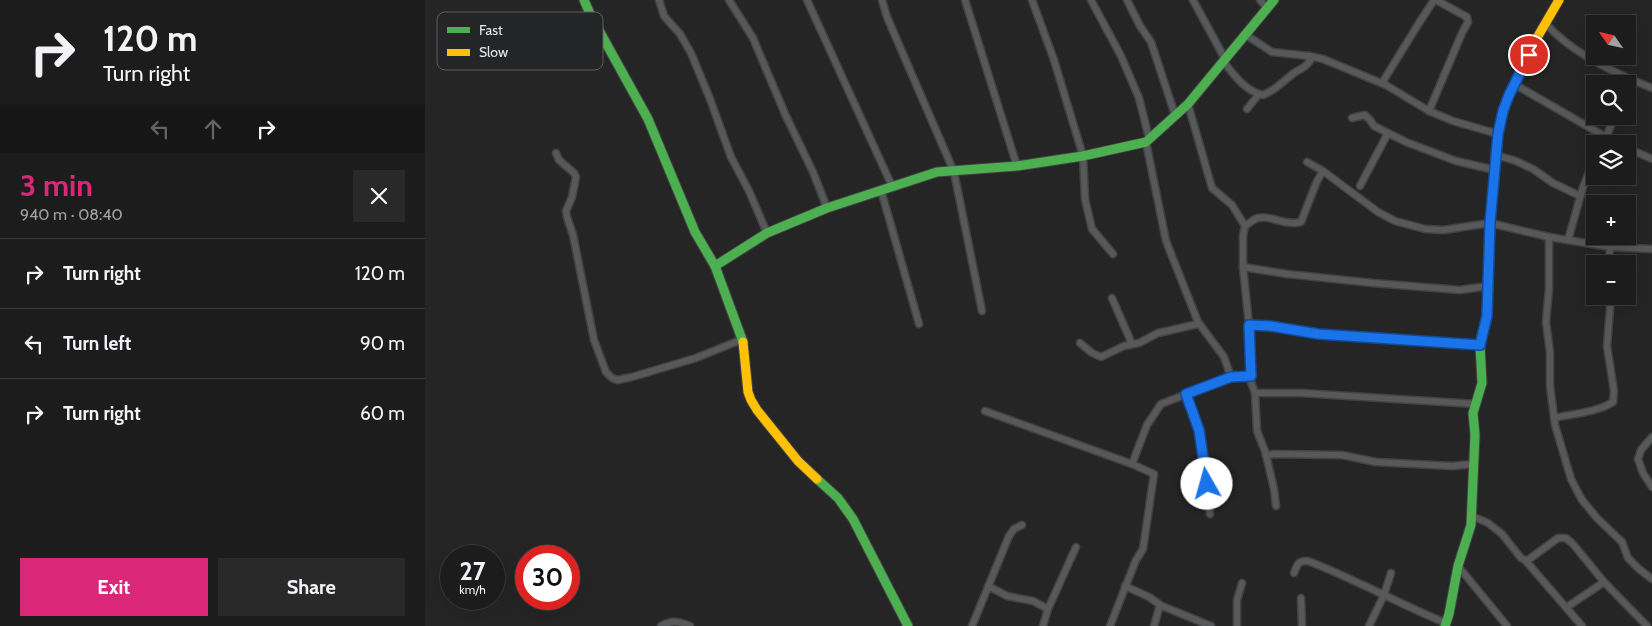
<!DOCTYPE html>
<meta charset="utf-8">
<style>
:root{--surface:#1c1c1c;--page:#292929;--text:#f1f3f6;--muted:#a0a1a3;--line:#3a3a3b;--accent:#db2777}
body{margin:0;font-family:Cabin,sans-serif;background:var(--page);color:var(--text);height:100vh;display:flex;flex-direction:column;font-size:19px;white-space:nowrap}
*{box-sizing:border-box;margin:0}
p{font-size:16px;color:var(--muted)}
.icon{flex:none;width:28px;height:28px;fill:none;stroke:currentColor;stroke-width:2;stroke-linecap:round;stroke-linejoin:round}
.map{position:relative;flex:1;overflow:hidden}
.details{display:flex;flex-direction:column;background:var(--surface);width:425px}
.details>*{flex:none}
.guide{background:#1c1c1c;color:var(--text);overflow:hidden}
.needle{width:32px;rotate:304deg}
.tools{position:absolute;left:1161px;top:15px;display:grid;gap:10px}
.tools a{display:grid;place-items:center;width:50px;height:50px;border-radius:0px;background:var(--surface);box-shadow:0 5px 20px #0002,0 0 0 1px var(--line);font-size:25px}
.speed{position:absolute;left:15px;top:545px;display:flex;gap:10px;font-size:25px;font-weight:700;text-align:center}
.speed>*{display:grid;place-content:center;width:65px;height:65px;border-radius:50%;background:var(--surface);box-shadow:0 5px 20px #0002,0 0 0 1px var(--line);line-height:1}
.speed small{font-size:12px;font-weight:400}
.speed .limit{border:8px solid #d22;background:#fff;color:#111}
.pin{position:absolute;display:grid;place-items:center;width:42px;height:42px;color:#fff;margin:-21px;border:2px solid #fff;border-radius:50%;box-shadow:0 1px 5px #0007}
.me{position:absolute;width:55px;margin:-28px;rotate:353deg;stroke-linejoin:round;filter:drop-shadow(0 0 4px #0008)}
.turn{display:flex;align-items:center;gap:18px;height:105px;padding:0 20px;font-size:22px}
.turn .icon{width:65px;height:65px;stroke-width:2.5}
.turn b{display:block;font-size:35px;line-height:42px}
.lanes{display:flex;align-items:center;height:48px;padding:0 20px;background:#0003;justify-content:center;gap:25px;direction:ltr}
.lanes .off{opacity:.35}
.round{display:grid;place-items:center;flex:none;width:52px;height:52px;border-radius:0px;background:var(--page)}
.head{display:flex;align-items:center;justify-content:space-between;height:85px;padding:0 20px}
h1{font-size:30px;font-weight:700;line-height:38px;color:var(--accent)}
.action{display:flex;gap:10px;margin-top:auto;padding:10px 20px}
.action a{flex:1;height:58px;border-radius:0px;background:var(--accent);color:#fff;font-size:20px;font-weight:700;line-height:58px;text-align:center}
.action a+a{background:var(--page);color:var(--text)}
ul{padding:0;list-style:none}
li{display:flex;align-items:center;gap:15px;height:70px;padding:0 20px;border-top:1px solid var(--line)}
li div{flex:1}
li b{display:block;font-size:19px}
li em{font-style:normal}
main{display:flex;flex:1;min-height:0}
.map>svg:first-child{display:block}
</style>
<main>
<section class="details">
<div class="guide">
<div class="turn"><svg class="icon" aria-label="right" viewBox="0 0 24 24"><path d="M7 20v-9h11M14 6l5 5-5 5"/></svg><div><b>120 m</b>Turn right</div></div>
<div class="lanes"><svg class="icon off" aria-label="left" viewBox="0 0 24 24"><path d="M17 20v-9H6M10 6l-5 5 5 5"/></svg><svg class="icon off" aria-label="ahead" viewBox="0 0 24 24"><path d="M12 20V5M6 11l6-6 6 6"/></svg><svg class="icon" aria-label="right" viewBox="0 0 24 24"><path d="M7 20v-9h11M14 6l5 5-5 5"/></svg></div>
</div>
<div class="head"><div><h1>3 min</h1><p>940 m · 08:40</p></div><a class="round"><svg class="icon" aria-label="close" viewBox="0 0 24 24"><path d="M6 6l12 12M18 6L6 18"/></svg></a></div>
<ul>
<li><svg class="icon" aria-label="right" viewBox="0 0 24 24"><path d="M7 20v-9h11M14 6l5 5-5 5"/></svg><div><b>Turn right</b></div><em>120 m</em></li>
<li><svg class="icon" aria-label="left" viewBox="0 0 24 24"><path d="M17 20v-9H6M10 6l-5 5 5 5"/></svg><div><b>Turn left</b></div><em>90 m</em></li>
<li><svg class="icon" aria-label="right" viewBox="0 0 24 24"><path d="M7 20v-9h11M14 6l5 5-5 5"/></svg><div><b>Turn right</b></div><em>60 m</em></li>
</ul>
<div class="action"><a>Exit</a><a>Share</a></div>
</section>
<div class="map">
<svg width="1227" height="626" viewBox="0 0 1227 626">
<rect width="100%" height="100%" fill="#252526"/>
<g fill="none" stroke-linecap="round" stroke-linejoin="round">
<defs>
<g id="street">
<path d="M 234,0 L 239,16 L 255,34 L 266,53 L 285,99 L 306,157 L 324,191 L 342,233"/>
<path d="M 304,0 L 328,38 L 360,114 L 388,172 L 402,208"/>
<path d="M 382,0 L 467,186"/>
<path d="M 457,0 L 462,17 L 529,172 L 557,311"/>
<path d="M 540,0 L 592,166"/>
<path d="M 607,0 L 629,60 L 658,156 L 660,199 L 667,229 L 688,254"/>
<path d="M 666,0 L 696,56 L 714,98 L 724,138"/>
<path d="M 702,0 L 715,26 L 726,42 L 750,115"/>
<path d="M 768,0 L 800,59"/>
<path d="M 835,0 L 842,8"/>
<path d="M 1121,24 C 1147,53 1191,74 1227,88"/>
<path d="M 821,35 L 847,52 L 884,56"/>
<path d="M 798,61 C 809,75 820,91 838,95 C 851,90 858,81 869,73 C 876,68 878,70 885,61 L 884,56 L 898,59 L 961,85 L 1004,111 L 1028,121 L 1073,134"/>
<path d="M 957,83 L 994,23 L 1009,0"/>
<path d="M 1089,84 L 1193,144"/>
<path d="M 763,104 L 787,188 L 807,205 L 820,226"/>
<path d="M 822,109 L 834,94"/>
<path d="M 1004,111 L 1037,33 L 1043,22 L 1042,17 L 1011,0"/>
<path d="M 927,118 L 940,115 L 945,120 L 949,126 L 981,142 L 1031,161 L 1070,170"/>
<path d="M 721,142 L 741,241 L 773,322 L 799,357 L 806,377"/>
<path d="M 1178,144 L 1190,116"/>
<path d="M 1202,148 L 1227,159"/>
<path d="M 131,153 L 134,160 L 149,173 L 151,177 L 147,197 L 141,211 L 142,217 L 148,235 L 169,340 L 181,372 L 187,378 L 192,380 L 207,377 L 271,358 L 318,339"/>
<path d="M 1071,155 L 1091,161 L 1108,169 L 1128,183 L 1155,196"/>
<path d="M 882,162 L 898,171 L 953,212 L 970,221 L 1000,229 L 1018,230 L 1065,223 L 1124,237 L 1185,247 L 1227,249"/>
<path d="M 935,186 L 963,133"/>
<path d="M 456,190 L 494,324"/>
<path d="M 1124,237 L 1124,288 L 1121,322 L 1125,352 L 1125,386 L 1130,425 L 1146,479 L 1157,500 L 1172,518 L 1197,542 L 1203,558 L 1214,569 L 1227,579"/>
<path d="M 1143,240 L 1158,187 L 1170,158"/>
<path d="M 1184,264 L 1185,247"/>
<path d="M 818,267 L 862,274 L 948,283 L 1035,290 L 1063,286"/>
<path d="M 687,298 L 707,344"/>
<path d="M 824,325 L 845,326 L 893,334 L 981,339 L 1055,345"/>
<path d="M 655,343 L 667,353 L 676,357 L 699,346 L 714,343 L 733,333 L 773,324"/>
<path d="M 830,393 L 876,393 L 1051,404"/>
<path d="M 761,394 L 774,430 L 780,470 L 785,514"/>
<path d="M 560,411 L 707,464 L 729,474 L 718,549 L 711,560 L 685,626"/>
<path d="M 1129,418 C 1147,414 1173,412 1188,402 L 1189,391 L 1182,346 L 1186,296"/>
<path d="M 1227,437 L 1216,450 L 1213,459 L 1218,473 L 1227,487"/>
<path d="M 841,456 L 849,454 L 917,455 L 951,462 L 1027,466 L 1049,464"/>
<path d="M 707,464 L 722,425 L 736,404 L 806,377 L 826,376"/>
<path d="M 851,506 L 849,489 L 840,451 L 832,431 L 830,393 L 826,382 L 824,325 L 818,267 L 818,236 L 820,226 C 824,224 828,219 833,218 C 847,215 859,226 876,222 L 892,181 L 898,171"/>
<path d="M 1047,516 L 1063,523 L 1077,534 L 1096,558 L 1100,560 L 1103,560 L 1133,538 L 1141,538 L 1148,544 L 1179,582 L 1222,626"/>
<path d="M 1100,560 L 1157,626"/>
<path d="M 1033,566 L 1082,626"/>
<path d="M 869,573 C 872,565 873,560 883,561 C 930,579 974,604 1021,623"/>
<path d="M 563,586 L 582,596 L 608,601 L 623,609"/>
<path d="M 700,586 L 724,597 L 737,606 L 786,626"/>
<path d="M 876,598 L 877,626"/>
<path d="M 1142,607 L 1179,582"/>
<path d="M 236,626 C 246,620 254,621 265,626"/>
<path d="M 547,626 L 584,536 L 589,529 L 597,525"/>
<path d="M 618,626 L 623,609 L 651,547"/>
<path d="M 729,626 L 735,605"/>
<path d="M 812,626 L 812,600 L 817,583"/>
<path d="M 944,626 L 959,595 L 966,573"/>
</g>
<g id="fast">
<path d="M 159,0 L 166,16 L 223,119 L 270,232 L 290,266 L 318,342"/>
<path d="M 290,266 L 342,233 L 402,208 L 512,172 L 592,166 L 658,156 L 721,142 L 763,104 L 849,0"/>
<path d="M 392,479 L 413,498 L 428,519 L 483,626"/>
<path d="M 1020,626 L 1024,614 L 1033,566 L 1046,525 L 1050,435 L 1048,413 L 1057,383 L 1055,345 L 1062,316 L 1065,223 L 1073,134 L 1078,111 L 1084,95 L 1102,58"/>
</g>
<g id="slow">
<path d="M 1102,58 L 1109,43 L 1134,0"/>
<path d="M 318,342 L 323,392 L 326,400 L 332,410 L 373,461 L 392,479"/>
</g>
</defs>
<use href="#street" stroke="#424242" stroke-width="9"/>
<use href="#fast" stroke="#424242" stroke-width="11"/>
<use href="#slow" stroke="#424242" stroke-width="11"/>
<use href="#street" stroke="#575859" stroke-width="6"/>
<use href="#fast" stroke="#4caf50" stroke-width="9"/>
<use href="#slow" stroke="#ffc107" stroke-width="9"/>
</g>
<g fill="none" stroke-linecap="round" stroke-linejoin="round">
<defs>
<path id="route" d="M 782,484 L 774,430 L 761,394 L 806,377 L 826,376 L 824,325 L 845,326 L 893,334 L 1055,345 L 1062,316 L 1065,223 L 1073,134 L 1078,111 L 1084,95 L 1104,55"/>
</defs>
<use href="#route" stroke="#114b97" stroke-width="12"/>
<use href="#route" stroke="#1a73e8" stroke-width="9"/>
</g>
<rect x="12" y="12" width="166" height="58" rx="8" fill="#242527" stroke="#5e5e60" stroke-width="1"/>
<rect x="22" y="27" width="23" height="6" fill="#4caf50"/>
<rect x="22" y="49" width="23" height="7" fill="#ffc107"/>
<g font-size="14" fill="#e4e4e6">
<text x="54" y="35">Fast</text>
<text x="54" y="57">Slow</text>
</g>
</svg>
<div class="tools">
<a><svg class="needle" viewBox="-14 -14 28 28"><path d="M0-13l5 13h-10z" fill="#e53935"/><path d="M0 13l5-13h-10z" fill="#a0a1a3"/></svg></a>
<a><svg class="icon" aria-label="search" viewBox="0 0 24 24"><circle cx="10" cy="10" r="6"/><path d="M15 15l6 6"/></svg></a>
<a><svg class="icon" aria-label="layers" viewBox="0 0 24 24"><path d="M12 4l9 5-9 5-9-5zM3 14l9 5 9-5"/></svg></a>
<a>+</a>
<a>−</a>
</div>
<div class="speed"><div>27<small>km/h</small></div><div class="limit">30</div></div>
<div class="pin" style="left:1104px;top:55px;background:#d93025"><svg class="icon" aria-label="arrive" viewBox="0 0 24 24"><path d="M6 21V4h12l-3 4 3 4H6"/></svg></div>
<svg class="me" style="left:782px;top:484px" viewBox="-20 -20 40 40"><circle r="19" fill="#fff"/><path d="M0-13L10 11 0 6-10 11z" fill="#1a73e8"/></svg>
</div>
</main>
